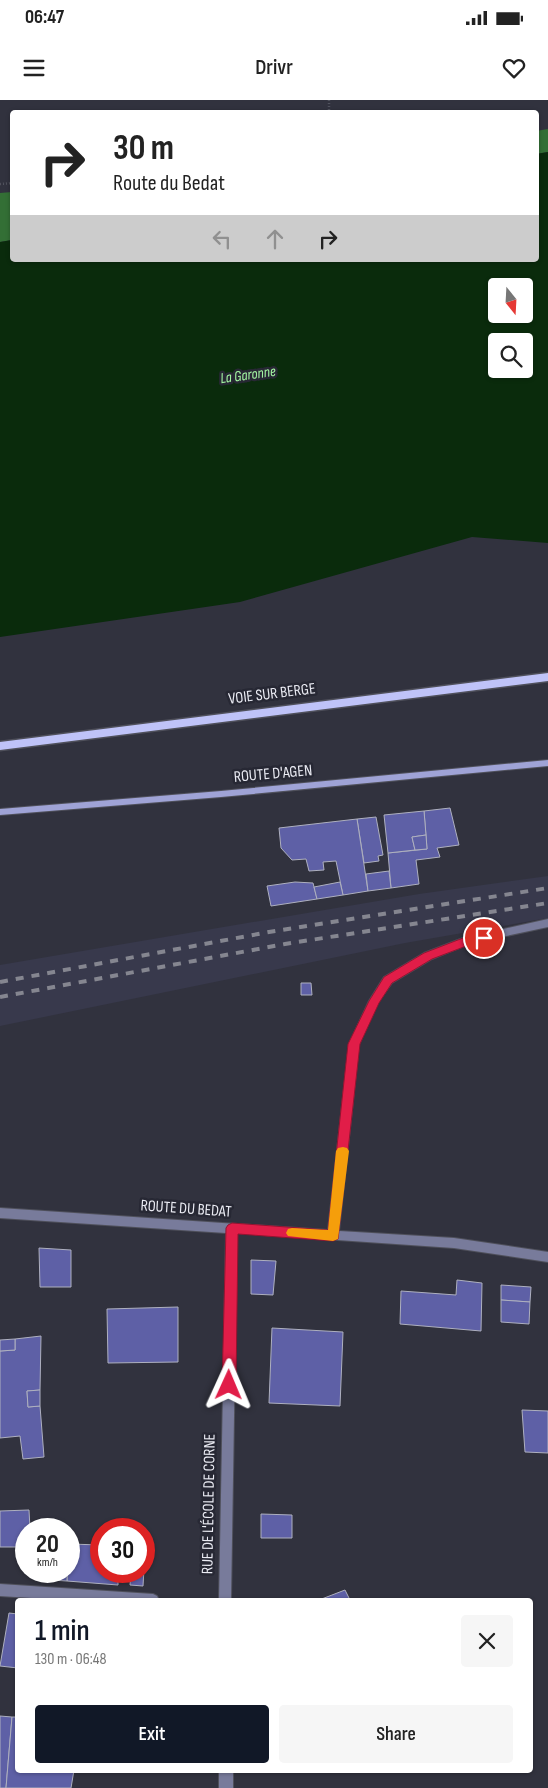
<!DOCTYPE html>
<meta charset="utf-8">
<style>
:root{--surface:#fff;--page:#f6f6f6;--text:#222;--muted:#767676;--accent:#111827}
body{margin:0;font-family:"Sofia Sans Condensed",sans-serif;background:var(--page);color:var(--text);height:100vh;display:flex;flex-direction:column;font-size:19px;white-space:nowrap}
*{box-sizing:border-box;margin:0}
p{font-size:16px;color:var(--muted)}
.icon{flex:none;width:28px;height:28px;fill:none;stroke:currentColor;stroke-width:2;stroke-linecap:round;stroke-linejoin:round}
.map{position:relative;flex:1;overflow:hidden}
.details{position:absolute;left:15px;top:1498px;width:518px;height:175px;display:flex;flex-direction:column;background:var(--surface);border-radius:5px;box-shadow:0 1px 4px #0004}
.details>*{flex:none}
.banner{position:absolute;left:10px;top:10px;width:529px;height:152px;border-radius:5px;box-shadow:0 1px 4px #0004;background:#fff;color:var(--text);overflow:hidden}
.needle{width:32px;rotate:162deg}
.tools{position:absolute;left:488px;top:178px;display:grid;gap:10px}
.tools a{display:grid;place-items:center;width:45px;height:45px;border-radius:5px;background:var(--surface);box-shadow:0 1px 4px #0004;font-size:25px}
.speed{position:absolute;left:15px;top:1418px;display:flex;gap:10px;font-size:25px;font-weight:700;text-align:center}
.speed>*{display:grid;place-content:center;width:65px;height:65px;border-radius:50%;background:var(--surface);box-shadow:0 1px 4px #0004;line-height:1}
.speed small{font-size:12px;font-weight:400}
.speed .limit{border:8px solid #d22;background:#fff;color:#111}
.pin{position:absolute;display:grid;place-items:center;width:42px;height:42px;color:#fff;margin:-21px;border:2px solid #fff;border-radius:50%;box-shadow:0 1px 5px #0007}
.me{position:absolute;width:55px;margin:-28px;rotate:1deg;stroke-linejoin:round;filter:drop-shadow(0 0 4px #0008)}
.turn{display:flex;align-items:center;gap:18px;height:105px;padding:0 20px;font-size:22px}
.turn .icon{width:65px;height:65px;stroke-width:2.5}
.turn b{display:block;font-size:35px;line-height:42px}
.lanes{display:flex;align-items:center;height:48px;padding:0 20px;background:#0003;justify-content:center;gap:25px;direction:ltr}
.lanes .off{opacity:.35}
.round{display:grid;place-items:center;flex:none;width:52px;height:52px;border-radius:5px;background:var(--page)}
.headline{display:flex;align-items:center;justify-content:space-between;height:85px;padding:0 20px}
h1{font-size:30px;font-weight:600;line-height:38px;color:var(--accent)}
.action{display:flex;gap:10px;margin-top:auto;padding:10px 20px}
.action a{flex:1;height:58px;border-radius:5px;background:var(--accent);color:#fff;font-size:20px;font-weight:600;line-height:58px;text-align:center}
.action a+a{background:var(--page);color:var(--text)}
.status{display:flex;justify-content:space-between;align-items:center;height:35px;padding:0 25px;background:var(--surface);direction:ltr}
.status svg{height:14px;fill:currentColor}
header{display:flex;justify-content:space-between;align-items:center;height:65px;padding:0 20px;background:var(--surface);font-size:22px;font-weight:600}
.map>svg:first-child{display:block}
</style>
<div class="status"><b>06:47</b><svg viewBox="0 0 49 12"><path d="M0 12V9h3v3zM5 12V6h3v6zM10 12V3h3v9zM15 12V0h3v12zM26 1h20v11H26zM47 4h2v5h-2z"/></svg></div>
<header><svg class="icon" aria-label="menu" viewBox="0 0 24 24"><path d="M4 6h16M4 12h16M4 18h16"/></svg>Drivr<svg class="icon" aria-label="heart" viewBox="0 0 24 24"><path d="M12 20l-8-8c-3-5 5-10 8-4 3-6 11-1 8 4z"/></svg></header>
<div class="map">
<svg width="548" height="1688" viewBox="0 0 548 1688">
<rect width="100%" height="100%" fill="#31323e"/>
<path fill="#38394c" d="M 548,776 L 548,818 L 405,843 L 0,926 L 0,865 L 419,794 Z"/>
<g fill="#336f35">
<path d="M 548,29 L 548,52 L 536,54 L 536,31 Z"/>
<path d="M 12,92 L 12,140 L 0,142 L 0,93 Z"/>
</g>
<path fill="#0a2b0c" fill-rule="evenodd" d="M 548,52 L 548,443 L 472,437 L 240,502 L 0,537 L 0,142 L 12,140 L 12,160 L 536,160 L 536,54 ZM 496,186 L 524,186 L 524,214 L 496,214 ZM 496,241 L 524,241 L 524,269 L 496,269 Z"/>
<g fill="#5e60a6" stroke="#aeb0bf">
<path d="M 450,708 L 459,745 L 437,748 L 440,757 L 416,760 L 419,784 L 391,788 L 388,753 L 427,749 L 424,711 Z"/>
<path d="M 424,711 L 426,735 L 412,737 L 415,750 L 388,753 L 384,715 Z"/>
<path d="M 376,717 L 383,755 L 378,756 L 379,761 L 364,763 L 357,719 Z"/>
<path d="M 357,719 L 368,791 L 343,795 L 336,761 L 323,762 L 324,770 L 309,771 L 306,759 L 292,760 L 281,748 L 279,728 Z"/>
<path d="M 426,735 L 427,749 L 415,750 L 412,737 Z"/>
<path d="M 389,771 L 391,788 L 368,791 L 366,774 Z"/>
<path d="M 295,782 L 313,783 L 317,799 L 271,806 L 267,786 Z"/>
<path d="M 340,782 L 343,795 L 317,799 L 314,787 Z"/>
<path d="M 301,883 L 311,883 L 312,895 L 301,895 Z"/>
<path d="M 39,1148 L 71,1150 L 71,1187 L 40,1187 Z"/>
<path d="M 251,1160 L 276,1161 L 273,1195 L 251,1194 Z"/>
<path d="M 457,1180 L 482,1183 L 481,1231 L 400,1224 L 401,1191 L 456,1195 Z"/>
<path d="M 501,1185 L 531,1187 L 530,1202 L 501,1200 Z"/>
<path d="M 501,1200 L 530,1202 L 529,1224 L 501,1222 Z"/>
<path d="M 178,1207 L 178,1262 L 108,1263 L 107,1209 Z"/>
<path d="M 272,1228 L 343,1232 L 340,1306 L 269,1303 Z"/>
<path d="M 41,1236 L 40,1290 L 27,1291 L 28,1307 L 40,1306 L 44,1357 L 23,1359 L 20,1336 L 0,1338 L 0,1251 L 15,1250 L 15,1239 Z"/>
<path d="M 15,1239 L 15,1250 L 0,1251 L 0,1240 Z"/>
<path d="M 40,1290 L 40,1306 L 28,1307 L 27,1291 Z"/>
<path d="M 522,1310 L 548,1311 L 548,1353 L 525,1352 Z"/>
<path d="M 29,1410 L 30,1429 L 26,1429 L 26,1447 L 0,1447 L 0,1411 Z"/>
<path d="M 261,1414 L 292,1415 L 292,1438 L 261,1438 Z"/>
<path d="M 69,1444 L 101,1445 L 101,1471 L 118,1471 L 118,1485 L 67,1481 Z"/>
<path d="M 144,1469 L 143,1486 L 130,1485 L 131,1471 L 144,1471 Z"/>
<path d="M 35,1471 L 67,1471 L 67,1481 L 35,1479 Z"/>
<path d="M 345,1490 L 350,1500 L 319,1500 Z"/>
<path d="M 9,1513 L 18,1514 L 18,1568 L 0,1566 Z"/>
<path d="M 0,1616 L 12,1617 L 6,1688 L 0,1688 Z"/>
<path d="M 12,1617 L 18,1617 L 18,1670 L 74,1670 L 71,1688 L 6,1688 Z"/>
</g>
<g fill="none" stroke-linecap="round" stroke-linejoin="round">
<defs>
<g id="street">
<path d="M 548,819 L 548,827 L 469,844 L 432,859 L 392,883 L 378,902 L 359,944 L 339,1131 L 454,1138 L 548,1152 L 548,1162 L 454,1148 L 237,1133 L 231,1500 L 219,1500 L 226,1133 L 0,1118 L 0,1108 L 328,1130 L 349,944 L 369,901 L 384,877 L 424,853 L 463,838 Z"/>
<path d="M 0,1484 L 153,1494 L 157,1496 L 159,1500 L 63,1500 L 0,1496 Z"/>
<rect x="219" y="1670" width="14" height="18"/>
</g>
<path id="secondary" d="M 548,660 L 548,666 L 221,697 L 0,715 L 0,709 L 221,691 Z"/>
<path id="primary" d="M 548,573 L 548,581 L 0,650 L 0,642 Z"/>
</defs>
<use href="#street" stroke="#4f505b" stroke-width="2"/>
<use href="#secondary" stroke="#4f505b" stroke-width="2"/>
<use href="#primary" stroke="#4f505b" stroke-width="3"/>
<g stroke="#73747e" stroke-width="2.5" stroke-dasharray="0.5 2.5" stroke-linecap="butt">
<path d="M 329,0 L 329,12"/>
<path d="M 0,84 L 12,83"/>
</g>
<use href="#street" fill="#787b9b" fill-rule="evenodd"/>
<use href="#secondary" fill="#9fa3d6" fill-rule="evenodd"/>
<use href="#primary" fill="#bfc3f8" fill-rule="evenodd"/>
<g stroke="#858690" stroke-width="4" stroke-dasharray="8 8" stroke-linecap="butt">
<path d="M 0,882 L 269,832 L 548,788"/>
<path d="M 0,897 L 285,844 L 548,803"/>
</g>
</g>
<path fill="#e11d48" stroke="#92132f" d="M 484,833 L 489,838 L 488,840 L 469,845 L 432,859 L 392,883 L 379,903 L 360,944 L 338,1139 L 333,1141 L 238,1134 L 236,1285 L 234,1289 L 229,1291 L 224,1289 L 222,1285 L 226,1128 L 228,1125 L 232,1123 L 328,1130 L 348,944 L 369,901 L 384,877 L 424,853 L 463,838 Z"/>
<path fill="#f59e0b" d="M 343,1047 L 347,1048 L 349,1051 L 338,1139 L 333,1141 L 288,1136 L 286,1133 L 288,1129 L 292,1128 L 328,1130 L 336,1051 L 338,1048 Z"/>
<g text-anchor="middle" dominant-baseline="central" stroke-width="5" stroke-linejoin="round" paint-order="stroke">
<g font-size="15" font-style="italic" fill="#a3f6a2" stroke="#272834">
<text transform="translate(248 275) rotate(-8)">La Garonne</text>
</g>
<g font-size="16" fill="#eaebf3" stroke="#272834">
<text transform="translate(272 594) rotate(-7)">VOIE SUR BERGE</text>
<text transform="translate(273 674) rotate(-5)">ROUTE D'AGEN</text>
<text transform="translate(186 1109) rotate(4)">ROUTE DU BEDAT</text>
<text transform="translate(209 1404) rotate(-89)">RUE DE L'ÉCOLE DE CORNE</text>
</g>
</g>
</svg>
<div class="tools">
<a><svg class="needle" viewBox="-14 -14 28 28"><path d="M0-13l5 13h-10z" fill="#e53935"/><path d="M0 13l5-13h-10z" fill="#767676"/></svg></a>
<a><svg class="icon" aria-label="search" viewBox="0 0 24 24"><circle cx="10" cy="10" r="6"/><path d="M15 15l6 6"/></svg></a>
</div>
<div class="speed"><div>20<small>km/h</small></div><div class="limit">30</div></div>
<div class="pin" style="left:484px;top:838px;background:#d93025"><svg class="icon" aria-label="arrive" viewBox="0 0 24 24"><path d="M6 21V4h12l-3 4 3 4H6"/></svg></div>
<svg class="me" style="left:229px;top:1285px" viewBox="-20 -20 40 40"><path d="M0-17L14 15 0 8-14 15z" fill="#e11d48" stroke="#fff" stroke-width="4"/></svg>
<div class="banner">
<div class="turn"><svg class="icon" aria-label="right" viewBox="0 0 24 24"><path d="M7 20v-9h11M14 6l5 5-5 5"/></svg><div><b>30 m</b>Route du Bedat</div></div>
<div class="lanes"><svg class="icon off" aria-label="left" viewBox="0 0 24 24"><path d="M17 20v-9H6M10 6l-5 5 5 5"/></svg><svg class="icon off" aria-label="ahead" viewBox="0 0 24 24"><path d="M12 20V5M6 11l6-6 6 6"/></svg><svg class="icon" aria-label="right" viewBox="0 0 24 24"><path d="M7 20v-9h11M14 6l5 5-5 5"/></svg></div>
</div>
<section class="details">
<div class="headline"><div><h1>1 min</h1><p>130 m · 06:48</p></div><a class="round"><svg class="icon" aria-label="close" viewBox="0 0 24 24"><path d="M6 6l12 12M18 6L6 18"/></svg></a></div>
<div class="action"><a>Exit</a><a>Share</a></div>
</section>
</div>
